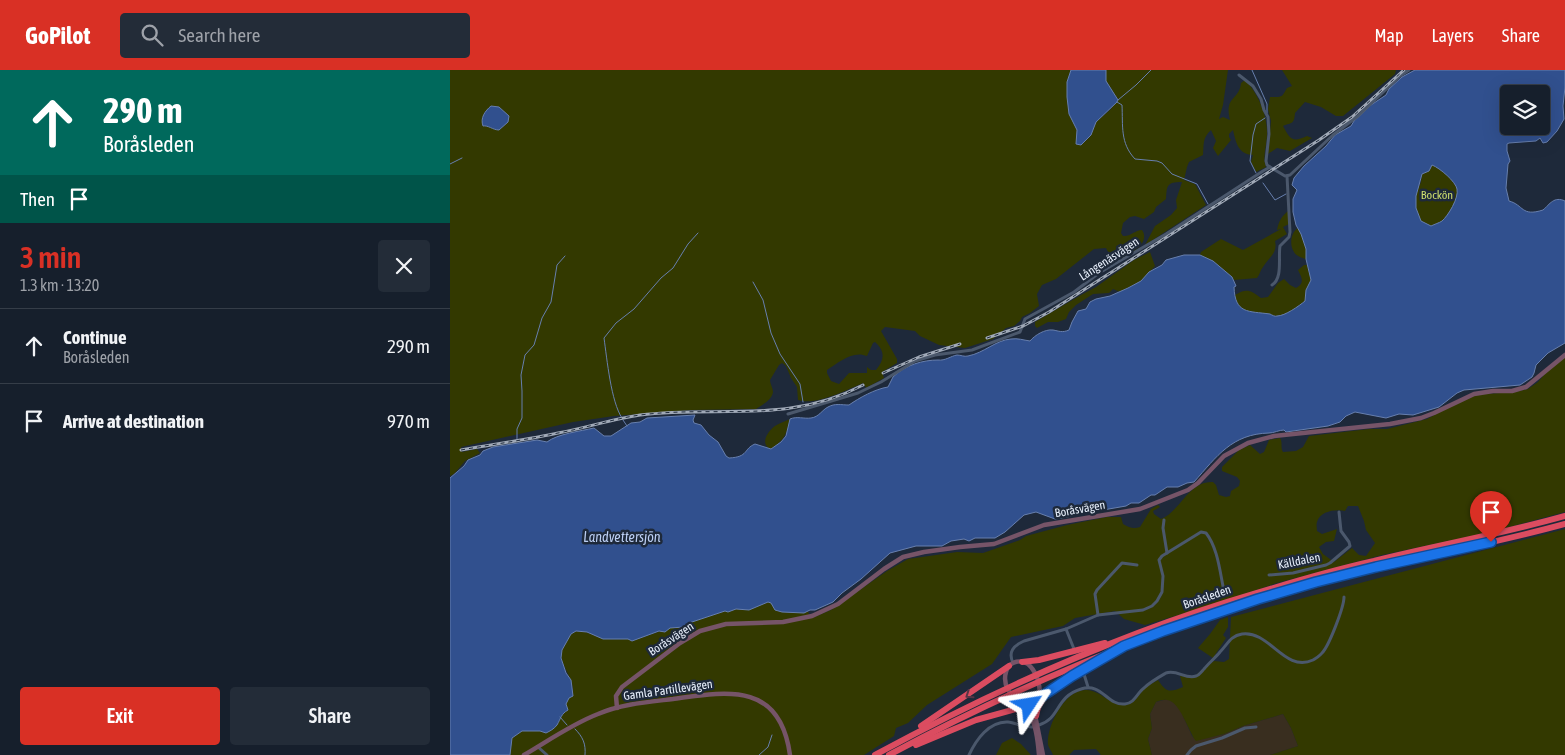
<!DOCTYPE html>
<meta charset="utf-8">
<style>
:root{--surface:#161f2c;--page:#232c38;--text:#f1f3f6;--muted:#9ea2a9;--line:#353d48;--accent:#d93025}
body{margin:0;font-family:"Asap Condensed",sans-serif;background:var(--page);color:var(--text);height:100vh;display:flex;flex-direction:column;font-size:19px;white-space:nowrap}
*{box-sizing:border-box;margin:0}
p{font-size:16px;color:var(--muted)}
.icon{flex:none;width:28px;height:28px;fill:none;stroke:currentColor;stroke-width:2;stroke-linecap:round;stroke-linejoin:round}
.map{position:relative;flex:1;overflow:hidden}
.panel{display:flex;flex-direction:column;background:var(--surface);width:450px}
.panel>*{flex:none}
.top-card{background:#00695c;color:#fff;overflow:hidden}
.controls{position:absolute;left:1050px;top:15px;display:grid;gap:10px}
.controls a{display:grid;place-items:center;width:50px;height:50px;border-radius:5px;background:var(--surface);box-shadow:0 5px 20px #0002,0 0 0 1px var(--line);font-size:25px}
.pin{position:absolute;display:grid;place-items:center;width:42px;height:42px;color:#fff;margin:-51px -21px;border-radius:50% 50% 50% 0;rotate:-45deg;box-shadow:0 0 5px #0007}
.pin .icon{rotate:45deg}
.me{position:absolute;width:55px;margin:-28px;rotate:57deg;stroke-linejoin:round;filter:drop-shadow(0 0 4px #0008)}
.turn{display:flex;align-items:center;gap:18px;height:105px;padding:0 20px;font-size:22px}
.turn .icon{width:65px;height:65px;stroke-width:2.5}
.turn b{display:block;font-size:35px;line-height:42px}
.then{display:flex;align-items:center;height:48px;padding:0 20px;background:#0003;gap:10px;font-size:19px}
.round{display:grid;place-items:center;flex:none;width:52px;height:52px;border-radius:5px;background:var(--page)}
.headline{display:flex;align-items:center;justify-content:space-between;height:85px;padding:0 20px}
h1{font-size:30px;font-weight:600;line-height:38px;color:var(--accent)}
.primary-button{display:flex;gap:10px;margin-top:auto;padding:10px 20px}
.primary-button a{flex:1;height:58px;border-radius:5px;background:var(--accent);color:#fff;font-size:20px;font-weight:600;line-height:58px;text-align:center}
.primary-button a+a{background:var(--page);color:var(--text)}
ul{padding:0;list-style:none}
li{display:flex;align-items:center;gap:15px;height:75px;padding:0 20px;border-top:1px solid var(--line)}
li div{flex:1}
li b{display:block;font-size:19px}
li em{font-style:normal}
header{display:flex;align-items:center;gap:30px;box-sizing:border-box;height:70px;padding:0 25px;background:var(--accent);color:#fff}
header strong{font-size:24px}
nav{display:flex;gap:28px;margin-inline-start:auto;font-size:18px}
.search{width:350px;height:45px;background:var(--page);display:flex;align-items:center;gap:12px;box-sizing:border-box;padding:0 18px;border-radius:5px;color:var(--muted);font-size:19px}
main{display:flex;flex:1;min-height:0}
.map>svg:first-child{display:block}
</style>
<header>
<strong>GoPilot</strong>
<div class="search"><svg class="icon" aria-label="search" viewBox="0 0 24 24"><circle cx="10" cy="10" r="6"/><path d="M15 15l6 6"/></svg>Search here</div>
<nav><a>Map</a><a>Layers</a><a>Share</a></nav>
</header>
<main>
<section class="panel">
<div class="top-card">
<div class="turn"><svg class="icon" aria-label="ahead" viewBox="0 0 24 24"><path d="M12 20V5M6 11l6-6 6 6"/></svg><div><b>290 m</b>Boråsleden</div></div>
<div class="then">Then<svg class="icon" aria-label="arrive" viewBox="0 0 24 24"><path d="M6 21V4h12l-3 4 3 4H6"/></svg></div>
</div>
<div class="headline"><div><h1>3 min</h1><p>1.3 km · 13:20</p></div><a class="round"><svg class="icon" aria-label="close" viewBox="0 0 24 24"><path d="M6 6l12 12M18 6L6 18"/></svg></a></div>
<ul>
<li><svg class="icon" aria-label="ahead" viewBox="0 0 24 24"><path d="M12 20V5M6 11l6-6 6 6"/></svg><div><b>Continue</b><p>Boråsleden</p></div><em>290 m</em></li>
<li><svg class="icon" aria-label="arrive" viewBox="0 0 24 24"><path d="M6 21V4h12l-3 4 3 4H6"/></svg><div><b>Arrive at destination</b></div><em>970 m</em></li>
</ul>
<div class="primary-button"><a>Exit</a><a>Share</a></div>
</section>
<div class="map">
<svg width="1115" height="685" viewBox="0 0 1115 685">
<rect width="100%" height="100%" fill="#1e293a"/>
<path fill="#392e1f" d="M 717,629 L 725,633 L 729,637 L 742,666 L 746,670 L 774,664 L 793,656 L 833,644 L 841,658 L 848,676 L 820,685 L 702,685 L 698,669 L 702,658 L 700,644 L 706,632 Z"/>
<g fill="#333900" fill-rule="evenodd">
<path d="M 0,0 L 621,0 L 617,12 L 617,27 L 619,44 L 627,60 L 626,74 L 631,75 L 640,67 L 646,52 L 661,39 L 668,29 L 656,11 L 655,8 L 656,0 L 778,0 L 773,35 L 769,49 L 773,47 L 780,50 C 774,26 789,31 791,13 L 795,10 C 808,23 818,46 817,65 C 817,76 812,86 816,97 L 806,102 L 801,92 L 803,85 C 788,84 786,73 783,60 L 779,64 L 779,67 L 781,70 L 768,86 L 763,78 L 766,71 L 761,60 C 752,68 754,75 753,85 L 739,92 L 737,97 L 734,110 L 745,114 L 756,135 L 695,175 L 705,156 L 721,145 L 727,138 L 726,130 L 732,112 C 716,112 717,116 716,129 L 706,137 L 704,142 L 694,149 L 685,146 L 680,147 L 673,153 L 671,163 L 673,166 C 680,167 685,160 692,160 C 702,174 676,187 666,191 L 663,191 L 656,178 L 644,179 L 606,209 L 592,215 L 587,224 L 589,236 L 580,243 L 572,247 L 570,251 L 564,256 L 556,258 L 543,269 L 515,278 L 489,275 L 470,266 L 465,261 L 435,257 L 431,261 L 447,289 L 447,293 L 432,302 L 434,308 L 416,318 L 413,313 C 396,320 366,336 348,330 L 347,317 L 341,308 L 336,296 L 332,293 L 329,295 L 320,310 C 320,314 323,318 323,322 C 322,330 312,335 306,339 L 241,340 L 164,346 L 123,352 L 11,377 L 12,382 L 27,379 L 30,383 L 15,391 L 4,404 L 0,406 ZM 41,36 L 49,37 L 59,46 L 58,52 L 49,60 L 36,56 L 34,43 ZM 425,272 C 436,282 434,290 426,300 L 421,300 L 417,297 L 417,303 L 399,303 L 389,314 L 381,311 L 377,303 L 377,300 C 389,292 403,280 417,286 L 423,273 Z"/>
<path d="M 832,0 L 946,0 L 945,4 L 893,46 L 886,46 L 871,37 L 855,32 L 845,43 C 844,55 842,52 833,56 C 840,69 842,73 857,66 L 862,68 L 840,81 L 827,78 L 818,84 L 821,51 L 818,39 L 820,27 C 833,27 831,28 837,18 L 842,16 Z"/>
<path d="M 982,95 C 990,98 1006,112 1007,119 C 1009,128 998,146 992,151 C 989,153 985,154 981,156 L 971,151 L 966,138 L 966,124 L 971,112 L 972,104 Z"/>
<path d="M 838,141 L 839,154 L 833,157 L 837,164 L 825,171 C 828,183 819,187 813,197 C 810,201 810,204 807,208 L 784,210 L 782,207 L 763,191 L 750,185 L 751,182 L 771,169 L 793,180 L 831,159 L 827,160 C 829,151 831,147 838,141 Z"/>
<path d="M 848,158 L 851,163 L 856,179 L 856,189 C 852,188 846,186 844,182 C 839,175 841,162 848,158 Z"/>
<path d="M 700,182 L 705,196 L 691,211 L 670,222 L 663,219 L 659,223 L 643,224 L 626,235 L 619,242 L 616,249 L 608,252 L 598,252 L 587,258 L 585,256 L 585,252 L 631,225 L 646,217 L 684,190 Z"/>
<path d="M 854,195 L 857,195 L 861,210 L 856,220 L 855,231 C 848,237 839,243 831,246 C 826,247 824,245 819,244 C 806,243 785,243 785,225 C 796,218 801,220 811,228 L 818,227 L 828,213 L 834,209 L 840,215 L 846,218 C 855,213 852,208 848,200 Z"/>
<path d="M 1115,286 L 1115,442 L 1040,462 L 932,485 L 827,513 L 759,536 L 695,555 L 674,549 L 665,541 L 625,548 L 613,556 L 561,567 L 542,594 L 477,635 L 458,653 L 446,658 L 444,666 L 414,685 L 60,685 L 62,668 L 72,661 L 107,655 L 111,644 L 117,640 L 116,634 L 119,628 L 123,626 C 123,621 123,615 121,611 C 118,602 113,596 111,586 C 111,581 114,576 116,572 C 126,552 138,565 152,568 C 160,570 170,569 178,569 L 182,571 L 220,558 L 234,556 L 239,553 L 275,541 L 286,539 L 299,540 L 318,532 L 321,533 L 325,540 L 335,542 L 358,542 L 362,548 L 381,540 L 437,501 L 458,489 L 507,482 L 533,483 L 570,470 L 576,466 L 617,455 L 657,447 L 671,447 L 673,454 C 680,458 683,459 690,457 L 701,439 L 708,435 L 710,437 L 703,441 L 704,444 L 711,449 C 731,441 738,411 763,412 L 766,415 L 769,425 L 776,427 L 780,426 L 781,421 L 789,416 L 790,411 L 787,407 L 772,401 L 772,397 L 789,380 L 800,375 L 810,384 L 814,382 L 819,370 L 830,368 C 833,372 830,377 833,382 L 846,381 L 853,377 L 859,366 L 919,359 L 937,359 L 977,349 L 1021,325 L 1065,322 L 1078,319 L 1088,312 L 1099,299 ZM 898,436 L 908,436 L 914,451 L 916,460 L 925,473 L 916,486 L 909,485 L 902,478 L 884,492 L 873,484 L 869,477 L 876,472 L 884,471 L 887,459 L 872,464 L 867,461 C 867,458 866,455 867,452 C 870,441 886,439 895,441 Z"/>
<path d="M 340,349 C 336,365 335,369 321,379 C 309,374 318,361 325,356 C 329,353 336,351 340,349 Z"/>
<path d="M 1115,459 L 1115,685 L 820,685 L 848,676 L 841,658 L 833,644 L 793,656 L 774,664 L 746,671 C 738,661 730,631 717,630 C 714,629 709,631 706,632 L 700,644 L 702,658 L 698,669 L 702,685 L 651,685 L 646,679 L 624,680 L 619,685 L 603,685 C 602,682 599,678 598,675 C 596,657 615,618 637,620 C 653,621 662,639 679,634 C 687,631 689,623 695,618 C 698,615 704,613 708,610 C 716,622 719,623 733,617 L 730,606 L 743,607 L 764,591 L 774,592 L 779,589 L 781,547 Z"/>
<path d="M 778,547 L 778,557 L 773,565 L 776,568 L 763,588 L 748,578 L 760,564 L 770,550 Z"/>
<path d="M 562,668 L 571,674 L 581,685 L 546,685 L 552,673 Z"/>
</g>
<g fill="#31508e" stroke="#677fae" fill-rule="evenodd">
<path d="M 621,0 L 656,0 L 656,11 L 668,30 L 667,32 L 646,52 L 641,65 L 631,75 L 626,74 L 627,60 L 619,44 L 617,27 L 617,12 Z"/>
<path d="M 965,0 L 1115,0 L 1115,17 L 1113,36 L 1114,49 L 1107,61 L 1097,72 L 1093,73 L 1090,68 L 1086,71 L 1059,73 L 1057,74 L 1057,81 L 1060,91 L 1058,94 L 1056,118 L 1059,131 C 1074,135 1071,147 1093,140 C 1100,134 1104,126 1115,131 L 1115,273 L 1098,283 L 1086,295 L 1084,303 L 1082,307 L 1070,315 L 1014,320 L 1007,323 L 989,337 L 963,345 L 949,344 L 936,348 L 905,342 L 896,346 L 890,352 L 878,356 L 836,362 L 834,360 C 829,360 824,363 819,363 C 782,364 767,386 744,412 L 737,413 L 728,417 L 717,417 L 705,425 L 701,425 L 689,433 L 681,433 L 676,436 L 653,440 L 646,438 L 618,447 L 605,449 L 586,442 L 574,445 L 555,462 L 545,468 L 525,468 L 519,471 L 514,469 L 501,471 L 492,476 L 466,476 L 440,483 L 411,509 L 392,523 L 383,532 L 365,540 L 360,540 L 354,543 L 332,542 L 325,540 L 321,533 L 318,532 L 299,540 L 286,539 L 278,542 L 275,541 L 239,553 L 234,557 L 220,558 L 215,562 L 209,561 L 182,571 L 178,569 L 153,569 L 137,562 L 126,561 L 121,564 L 112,580 L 111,588 L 116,603 L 121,610 L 123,626 L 119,628 L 116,634 L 118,640 C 111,644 111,648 107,655 C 104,659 100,661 96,663 L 90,661 L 72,661 L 62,668 L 60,685 L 0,685 L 0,408 L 14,396 L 18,390 L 30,385 L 33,381 L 43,377 L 87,370 L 97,372 C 107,364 131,361 144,358 L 154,366 L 161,366 L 181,353 L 190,352 L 197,348 L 245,345 L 243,350 L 244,353 L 251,355 L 259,365 L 268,372 L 276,386 L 279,388 C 299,387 293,379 305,374 L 321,379 L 331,372 L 336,366 L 340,349 C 347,346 354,349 361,348 C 369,347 372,340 378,337 C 385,333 391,335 399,335 C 409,328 425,319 438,317 C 440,314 441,310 443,307 C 455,295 473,290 488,290 C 495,291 501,286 507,285 C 511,285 514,287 518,286 C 534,283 546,270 561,269 C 568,268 573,270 580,271 C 585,265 595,259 603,260 C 609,261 612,263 619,260 L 622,252 L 628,241 L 636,239 L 640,232 L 646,229 L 660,226 L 678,218 L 691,211 L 699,202 L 712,195 L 716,190 L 734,185 L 750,185 L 763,191 L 782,207 L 786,216 L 784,217 C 785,244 798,241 820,244 C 822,245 825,247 827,246 C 835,246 849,236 855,231 L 856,220 L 861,210 L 856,189 L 856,179 L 851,164 L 846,155 L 843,142 L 843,129 L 847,120 L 842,115 L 844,108 L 854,96 L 876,76 L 885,65 L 901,56 L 904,51 L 921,35 L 936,25 L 939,19 L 952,7 ZM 1059,24 L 1091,24 L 1091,56 L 1059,56 ZM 982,95 C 990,98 1006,112 1007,119 C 1009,128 998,146 992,151 C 989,153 985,154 981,156 L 971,151 L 966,138 L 966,126 L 972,104 L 979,101 Z"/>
<path d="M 41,36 L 49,37 L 59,46 L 58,52 L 49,60 C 43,60 38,55 33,56 C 30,48 35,41 41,36 Z"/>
</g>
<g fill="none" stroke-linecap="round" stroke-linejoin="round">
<g stroke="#677fae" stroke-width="1">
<path d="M 802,0 L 817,34 L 817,43"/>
<path d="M 668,30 L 686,15 L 701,0"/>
<path d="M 667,32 L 672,35 C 673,56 670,73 685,89 L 707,91 L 712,93 L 722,104 L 747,114 L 758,134"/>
<path d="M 0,94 L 12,88"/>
<path d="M 806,103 L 800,91 L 803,65 L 806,54 L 815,48"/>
<path d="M 813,113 L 825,130 L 836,124"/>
<path d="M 303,212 L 313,230 L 321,263 L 330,284 L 350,314 L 353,332"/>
<path d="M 172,348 C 161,332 157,289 154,268 L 166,253 L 184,239 L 211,208 L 223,198 L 238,174 L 248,163"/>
<path d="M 173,350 L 177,356"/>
<path d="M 67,370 L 67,359 L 72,348 L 72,321 L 71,305 L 75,285 L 84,275 L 92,248 L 101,232 L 107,195 L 115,186"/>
<path d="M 110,647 L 117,655"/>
<path d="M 125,659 C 133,667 136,674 135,685"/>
<path d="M 309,685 L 318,677 L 322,665"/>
</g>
<g stroke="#4b586c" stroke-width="3">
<path d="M 789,5 L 803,16 L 811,29 L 814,40 L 818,47 L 819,64 L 816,91 L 817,95 L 820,97"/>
<path d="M 822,215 C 833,208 828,188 830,176 L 839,167 L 840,162 L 837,106"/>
<path d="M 338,344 L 408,323 L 431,312 L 465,291 L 485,285 L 522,280 L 570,262 L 575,249 L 624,222 L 649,203 L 716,164 L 813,101 L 820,97 L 835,106 L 840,105 L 883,65 L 908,46 L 950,6 L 959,0"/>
<path d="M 714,450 L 713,458 L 717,483"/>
<path d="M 819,505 L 843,503 L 876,495 L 880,493 L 900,476 L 899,472 L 891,461 L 889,442"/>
<path d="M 648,545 L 645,524 L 647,520 L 672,493 L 687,495"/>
<path d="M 616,559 L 624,579"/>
<path d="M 563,593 C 558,582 563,576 574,571 L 616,559 L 648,545 L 693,540 L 702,536 L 707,531 L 712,522 L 713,506 L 709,490 L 712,486 L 751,462 L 756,463 C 768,478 770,503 774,521"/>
<path d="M 633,601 L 638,617"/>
<path d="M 589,655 C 611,648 605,627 631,619 C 652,612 657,636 675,634 C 685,633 687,623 694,618 C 700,612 709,607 716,603 C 727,599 736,610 746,606 C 749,605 752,601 754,599 C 759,593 765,588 770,582 C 778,574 780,566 792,564 C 820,560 834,603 863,590 C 866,588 870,586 872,583 C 879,576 894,537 894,527"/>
<path d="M 88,677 L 97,685"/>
<path d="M 519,685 C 526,670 539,651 558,652 C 566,653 573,657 582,657"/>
<path d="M 737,685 L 741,680 L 746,676 L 772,668 L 795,658 L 806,657"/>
</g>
<g stroke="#765468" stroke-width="4.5">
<path d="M 572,635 L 582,634 L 588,629 C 594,616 582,584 563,593 C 559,595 557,598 556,602 C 550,623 573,632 581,647 C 587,658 588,673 589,685"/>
<path d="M 167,638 L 166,626 L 172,617 L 230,573 L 250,561 L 276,554 L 333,552 L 362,546 L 388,534 L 434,499 L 453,487 L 474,482 L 510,477 L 544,474 L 594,455 L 690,439 L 738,420 L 748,413 L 774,386 L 798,373 L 824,366 L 940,354 L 971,348 L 984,343 L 1024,324 L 1043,321 L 1062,321 L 1076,317 L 1115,285"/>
<path d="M 585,645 L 593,685"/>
<path d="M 74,685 C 98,671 122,654 148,644 C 171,634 198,632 223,629 C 279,621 330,612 340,685"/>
</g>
<g stroke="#db4c60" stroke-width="6">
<path d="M 572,592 L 589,590 L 655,573"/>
<path d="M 589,628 L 621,606 L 653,588"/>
<path d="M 586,646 L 588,637 L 594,627"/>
<path d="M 471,656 L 559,596"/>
<path d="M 466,675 L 526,650 L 569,638 L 572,635"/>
<path d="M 425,685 C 546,619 674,562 807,523 C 846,511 884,500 924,491 C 987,475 1052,464 1115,446"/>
<path d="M 439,685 C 575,612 717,554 865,513 C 948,490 1032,477 1115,454"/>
</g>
<defs>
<g id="rail">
<path d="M 537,268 L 573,256 L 599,242 L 869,70 L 902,47 L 954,0"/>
<path d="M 433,303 L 469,287 L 510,274"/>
<path d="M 11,380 C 44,374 76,370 108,363 C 136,358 162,349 190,345 C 269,335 337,355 413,315"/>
</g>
</defs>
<use href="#rail" stroke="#a0a9b7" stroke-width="3"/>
<use href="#rail" stroke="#1e293a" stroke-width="1" stroke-dasharray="4" stroke-linecap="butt"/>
</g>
<defs><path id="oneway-chevron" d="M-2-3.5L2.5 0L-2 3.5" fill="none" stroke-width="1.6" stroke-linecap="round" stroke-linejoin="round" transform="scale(1.25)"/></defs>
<use stroke="#573445" href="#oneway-chevron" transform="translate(519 625) rotate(146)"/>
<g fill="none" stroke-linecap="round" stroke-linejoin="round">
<defs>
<path id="route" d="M 579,635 L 622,606 L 674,576 L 713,561 L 808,529 L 866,512 L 926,497 L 1041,472"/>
</defs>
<use href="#route" stroke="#114b97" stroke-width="12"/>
<use href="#route" stroke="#1a73e8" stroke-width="9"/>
</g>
<g text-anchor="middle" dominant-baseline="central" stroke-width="5" stroke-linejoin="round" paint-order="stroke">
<g font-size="12" fill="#ccdd6d" stroke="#1e293a">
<text x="987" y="125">Bockön</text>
</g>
<g font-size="12" fill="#e6eefa" stroke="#1e293a">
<text transform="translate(659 189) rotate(-33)">Långenäsvägen</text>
<text transform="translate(630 439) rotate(-10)">Boråsvägen</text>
<text transform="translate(849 491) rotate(-11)">Källdalen</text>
<text transform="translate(757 527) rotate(-19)">Boråsleden</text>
<text transform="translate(221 569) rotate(-33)">Boråsvägen</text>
<text transform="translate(218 620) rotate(-8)">Gamla Partillevägen</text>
</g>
<g font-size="14" font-style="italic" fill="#bccff4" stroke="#1e293a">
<text x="172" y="467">Landvettersjön</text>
</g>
</g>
</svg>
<div class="controls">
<a><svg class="icon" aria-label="layers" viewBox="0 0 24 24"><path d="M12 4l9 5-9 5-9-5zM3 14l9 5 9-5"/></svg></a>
</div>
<div class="pin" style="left:1041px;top:472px;background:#d93025"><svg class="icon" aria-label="arrive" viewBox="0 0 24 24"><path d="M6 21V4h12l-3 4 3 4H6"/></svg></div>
<svg class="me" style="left:579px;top:635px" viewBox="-20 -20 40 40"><path d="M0-17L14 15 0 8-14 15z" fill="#1a73e8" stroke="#fff" stroke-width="4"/></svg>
</div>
</main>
